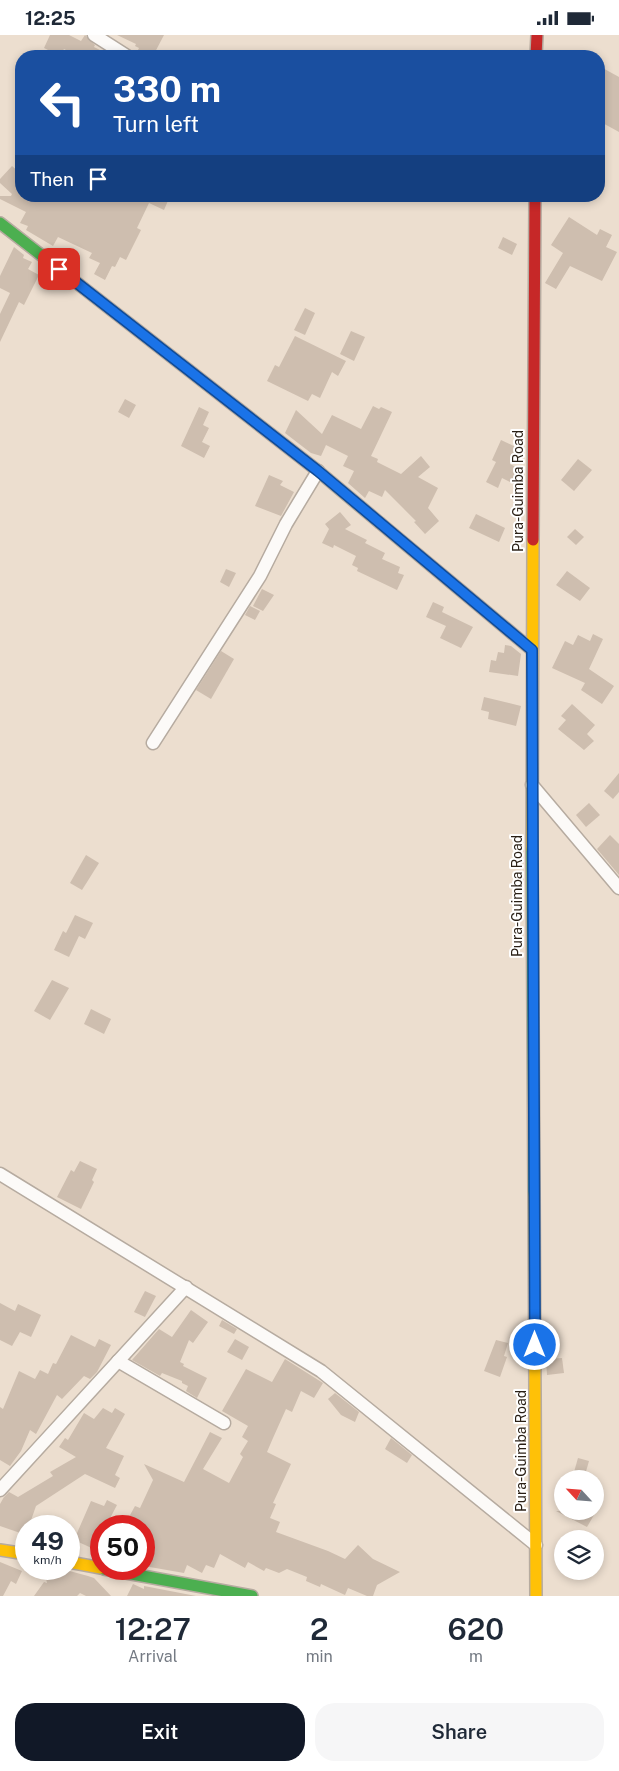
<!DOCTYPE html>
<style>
:root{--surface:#fff;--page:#f6f6f7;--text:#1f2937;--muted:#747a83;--accent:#111827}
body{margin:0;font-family:"Public Sans",sans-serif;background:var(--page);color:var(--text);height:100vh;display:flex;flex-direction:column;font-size:19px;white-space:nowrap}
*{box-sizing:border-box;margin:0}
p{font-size:16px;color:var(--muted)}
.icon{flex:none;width:28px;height:28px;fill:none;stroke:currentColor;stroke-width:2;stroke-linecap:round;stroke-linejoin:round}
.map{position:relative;height:1561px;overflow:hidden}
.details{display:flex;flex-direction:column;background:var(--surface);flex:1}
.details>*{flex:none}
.banner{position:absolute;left:15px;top:15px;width:590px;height:152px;border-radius:20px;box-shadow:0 2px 8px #0003;background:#1a4fa0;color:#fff;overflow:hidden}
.needle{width:32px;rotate:296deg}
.buttons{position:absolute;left:554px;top:1435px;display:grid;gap:10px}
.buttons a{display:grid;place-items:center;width:50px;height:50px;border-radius:50%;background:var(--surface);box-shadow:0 2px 8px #0003;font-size:25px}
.speed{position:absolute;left:15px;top:1480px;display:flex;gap:10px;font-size:25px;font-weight:700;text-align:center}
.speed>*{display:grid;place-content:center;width:65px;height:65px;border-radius:50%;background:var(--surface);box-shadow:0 2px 8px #0003;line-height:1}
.speed small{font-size:12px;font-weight:400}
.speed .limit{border:8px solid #d22;background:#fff;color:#111}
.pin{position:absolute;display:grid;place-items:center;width:42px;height:42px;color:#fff;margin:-21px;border-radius:10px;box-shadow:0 2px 8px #0006}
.me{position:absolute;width:55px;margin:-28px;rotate:0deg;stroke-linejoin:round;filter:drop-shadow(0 0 4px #0008)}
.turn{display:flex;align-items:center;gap:18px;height:105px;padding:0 15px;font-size:22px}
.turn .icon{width:65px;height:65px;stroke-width:2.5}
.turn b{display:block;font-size:35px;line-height:42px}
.then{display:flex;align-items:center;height:48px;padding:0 15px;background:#0003;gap:10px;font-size:19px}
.eta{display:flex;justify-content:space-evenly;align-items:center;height:85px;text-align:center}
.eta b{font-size:30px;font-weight:600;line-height:35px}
.cta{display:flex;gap:10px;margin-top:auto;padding:10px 15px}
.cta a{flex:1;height:58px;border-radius:20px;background:var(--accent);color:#fff;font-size:20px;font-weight:600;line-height:58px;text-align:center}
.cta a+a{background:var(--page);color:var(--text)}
.status{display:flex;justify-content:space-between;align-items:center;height:35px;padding:0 25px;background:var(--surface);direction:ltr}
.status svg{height:14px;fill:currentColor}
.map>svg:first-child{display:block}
</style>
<div class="status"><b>12:25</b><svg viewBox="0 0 49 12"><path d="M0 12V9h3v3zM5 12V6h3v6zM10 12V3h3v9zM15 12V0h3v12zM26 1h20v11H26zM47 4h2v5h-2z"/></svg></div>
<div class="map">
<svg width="619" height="1561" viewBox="0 0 619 1561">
<rect width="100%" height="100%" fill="#ecdecf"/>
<g fill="#cebeaf">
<path d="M 50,0 L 69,0 L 81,6 L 85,0 L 95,10 L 94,12 L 112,21 L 78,21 L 64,14 L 60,21 L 44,13 Z"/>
<path d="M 117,0 L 164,0 L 153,21 L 135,21 L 139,13 L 135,11 L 136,9 Z"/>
<path d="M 599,31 L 619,42 L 619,97 L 599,86 Z"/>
<path d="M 12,131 L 21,139 L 21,161 L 170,161 L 164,175 L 149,168 L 137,193 L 141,195 L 126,225 L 120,222 L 115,232 L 112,231 L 105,245 L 94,239 L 100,228 L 89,223 L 92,218 L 58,202 L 53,211 L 26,195 L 28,191 L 20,188 L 26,177 L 0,164 L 0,161 L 11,161 L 12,159 L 0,148 L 0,144 Z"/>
<path d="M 569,182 L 597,200 L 600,194 L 612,200 L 606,212 L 617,217 L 602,246 L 570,231 L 556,254 L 545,248 L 563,218 L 551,210 Z"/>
<path d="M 503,202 L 517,209 L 512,220 L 498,213 Z"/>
<path d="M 14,212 L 24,220 L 23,223 L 32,227 L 28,234 L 39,240 L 24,270 L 19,267 L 0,307 L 0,279 L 10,258 L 0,253 L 0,241 Z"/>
<path d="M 305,273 L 315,278 L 305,300 L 294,295 Z"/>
<path d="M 351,296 L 365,302 L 354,326 L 340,319 Z"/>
<path d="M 295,301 L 346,326 L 338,341 L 332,337 L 320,363 L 312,359 L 308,366 L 267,346 L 275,330 L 279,332 Z"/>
<path d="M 125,364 L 136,370 L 129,383 L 118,377 Z"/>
<path d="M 373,371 L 379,374 L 381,372 L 392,377 L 371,421 L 378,424 L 377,427 L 401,439 L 421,421 L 430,432 L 418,442 L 438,453 L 428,473 L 439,486 L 425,499 L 414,487 L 416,486 L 385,455 L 382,462 L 369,456 L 365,463 L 348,448 L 354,436 L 343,431 L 348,421 L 326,410 L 321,421 L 311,418 L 285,398 L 296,375 L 322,399 L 332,380 L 361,394 Z"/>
<path d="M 199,372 L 209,377 L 203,390 L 209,393 L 202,407 L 210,411 L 204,423 L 181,411 Z"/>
<path d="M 501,405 L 518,413 L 510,429 L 524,436 L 518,451 L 502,443 L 498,453 L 486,447 L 496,427 L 492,425 Z"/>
<path d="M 578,424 L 592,435 L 574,456 L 561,445 Z"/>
<path d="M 269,440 L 283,446 L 280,450 L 294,457 L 281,481 L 255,471 Z"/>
<path d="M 340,477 L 351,490 L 345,494 L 367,505 L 365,508 L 385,518 L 382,524 L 400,532 L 398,538 L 404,540 L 397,555 L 357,536 L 358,533 L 352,530 L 356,521 L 334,510 L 333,513 L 322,508 L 329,494 L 325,489 Z"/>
<path d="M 476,479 L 505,493 L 499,507 L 469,493 Z"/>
<path d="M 575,494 L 584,502 L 576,510 L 567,502 Z"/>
<path d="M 226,534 L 236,538 L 229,552 L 220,547 Z"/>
<path d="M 567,536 L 590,553 L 580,566 L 556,550 Z"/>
<path d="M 262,554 L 274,560 L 263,576 L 253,571 Z"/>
<path d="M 433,567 L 444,572 L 442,577 L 473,592 L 461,613 L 440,603 L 446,591 L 426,582 Z"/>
<path d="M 250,571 L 260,576 L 255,585 L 245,580 Z"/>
<path d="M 593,599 L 603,604 L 589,634 L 614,651 L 602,669 L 581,655 L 585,648 L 552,633 L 565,606 L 573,610 L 578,600 L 590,606 Z"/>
<path d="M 505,610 L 511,611 L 521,619 L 518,641 L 489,637 L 491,625 L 496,626 L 498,617 L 504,618 Z"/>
<path d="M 221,616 L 234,624 L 211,664 L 196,655 Z"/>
<path d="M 484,662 L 521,671 L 516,691 L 488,684 L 489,677 L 481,675 Z"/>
<path d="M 572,669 L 595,690 L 587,699 L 594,706 L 584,715 L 558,694 L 566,685 L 561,681 Z"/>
<path d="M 619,738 L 619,757 L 613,764 L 604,756 Z"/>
<path d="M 589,768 L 600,780 L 586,792 L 576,780 Z"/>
<path d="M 610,800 L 619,809 L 619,840 L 597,814 Z"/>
<path d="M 86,820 L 99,828 L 82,855 L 70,848 Z"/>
<path d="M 75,880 L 93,888 L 85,904 L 79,901 L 69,922 L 54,915 L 63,896 L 66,898 Z"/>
<path d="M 52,945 L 69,953 L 50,985 L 34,976 Z"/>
<path d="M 91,974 L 111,984 L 104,999 L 84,989 Z"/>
<path d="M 80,1126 L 97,1134 L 92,1145 L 94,1147 L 81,1174 L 57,1162 L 71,1135 L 74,1137 Z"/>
<path d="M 145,1256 L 156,1261 L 145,1282 L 134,1277 Z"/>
<path d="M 0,1268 L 15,1276 L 18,1269 L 41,1280 L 31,1302 L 20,1297 L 12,1311 L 0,1305 Z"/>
<path d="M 191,1275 L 208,1287 L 193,1308 L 189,1305 L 180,1327 L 184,1329 L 183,1331 L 207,1343 L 197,1363 L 186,1356 L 188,1351 L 182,1348 L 182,1346 L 162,1338 L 160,1341 L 132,1325 L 159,1294 L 172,1302 Z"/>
<path d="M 222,1285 L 237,1294 L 234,1299 L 219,1291 Z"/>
<path d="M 71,1300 L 95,1312 L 99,1304 L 111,1310 L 97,1337 L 90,1344 L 84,1341 L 62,1364 L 57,1360 L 36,1399 L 30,1395 L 21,1416 L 10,1431 L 0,1425 L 0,1372 L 3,1374 L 19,1336 L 35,1344 L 40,1335 L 48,1339 L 53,1328 L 56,1329 Z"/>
<path d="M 235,1304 L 249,1312 L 242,1325 L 227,1317 Z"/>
<path d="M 496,1305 L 508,1308 L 504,1321 L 507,1322 L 500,1342 L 484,1336 Z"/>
<path d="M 562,1323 L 564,1338 L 547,1340 L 546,1324 Z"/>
<path d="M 285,1324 L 323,1348 L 314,1363 L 301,1356 L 292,1377 L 286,1374 L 273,1403 L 267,1417 L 291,1429 L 273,1468 L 276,1469 L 270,1483 L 280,1487 L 276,1497 L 328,1516 L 345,1524 L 358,1510 L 373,1524 L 400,1537 L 377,1550 L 373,1561 L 367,1561 L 348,1553 L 345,1560 L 321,1549 L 320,1552 L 306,1546 L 307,1542 L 287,1534 L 279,1538 L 266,1533 L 264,1536 L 248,1527 L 245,1533 L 220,1519 L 214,1533 L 206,1530 L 202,1538 L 187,1530 L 184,1538 L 144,1531 L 144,1491 L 133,1491 L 136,1485 L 129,1482 L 135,1471 L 140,1473 L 153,1445 L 144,1429 L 184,1447 L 210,1397 L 222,1403 L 203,1434 L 229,1448 L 243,1422 L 240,1419 L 248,1406 L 242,1402 L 248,1391 L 222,1376 L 246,1334 L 272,1347 Z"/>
<path d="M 335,1358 L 359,1377 L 355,1387 L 341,1380 L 328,1364 Z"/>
<path d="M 103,1373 L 112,1378 L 115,1373 L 125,1379 L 106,1413 L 124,1421 L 115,1440 L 120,1443 L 115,1453 L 85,1439 L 36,1471 L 29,1491 L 26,1491 L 26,1500 L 0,1491 L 0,1469 L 4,1462 L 9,1457 L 18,1462 L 53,1441 L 50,1437 L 76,1422 L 59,1412 L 65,1403 L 68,1405 L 84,1378 L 94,1384 Z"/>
<path d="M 391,1403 L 412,1420 L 407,1428 L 385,1414 Z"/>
<path d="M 578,1423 L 589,1426 L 585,1440 L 574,1437 Z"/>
<path d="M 107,1465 L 117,1470 L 106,1491 L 101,1491 L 101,1503 L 96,1515 L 74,1505 L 91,1466 L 104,1471 Z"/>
<path d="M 556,1476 L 588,1476 L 594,1480 L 587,1492 Z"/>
<path d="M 0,1527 L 22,1536 L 16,1549 L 11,1546 L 3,1561 L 0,1561 Z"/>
<path d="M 44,1534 L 62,1534 L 88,1541 L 94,1543 L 111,1561 L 86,1561 L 80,1558 L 77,1561 L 34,1561 L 44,1547 L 47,1548 Z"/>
<path d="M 133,1549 L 144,1554 L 144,1551 L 196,1561 L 127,1561 Z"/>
</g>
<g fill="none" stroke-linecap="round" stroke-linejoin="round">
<defs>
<g id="street">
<path d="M 94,0 L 127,21"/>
<path d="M 153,708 L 260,541 L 286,489 L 318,436"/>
<path d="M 532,750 L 619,853"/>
<path d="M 0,1139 L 321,1336 L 536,1510"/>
<path d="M 118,1326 L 224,1388"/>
<path d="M 0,1455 L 186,1252"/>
</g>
<g id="fast">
<path d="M 0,188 L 318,436 L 380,488"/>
<path d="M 532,814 L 534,1159"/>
<path d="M 104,1534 L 252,1561"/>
</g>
<g id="slow">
<path d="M 380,488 L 532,615"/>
<path d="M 532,814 L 533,505"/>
<path d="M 534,1159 L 536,1561"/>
<path d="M 0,1515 L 26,1519"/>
<path d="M 69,1527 L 101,1533"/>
</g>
<g id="jam">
<path d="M 536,21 L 537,0"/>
<path d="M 533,505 L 535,161"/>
</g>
</defs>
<use href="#street" stroke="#b6aba0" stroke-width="15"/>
<use href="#fast" stroke="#b6aba0" stroke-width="14"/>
<use href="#slow" stroke="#b6aba0" stroke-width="14"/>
<use href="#jam" stroke="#b6aba0" stroke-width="14"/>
<use href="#street" stroke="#fcfaf8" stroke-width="12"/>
<use href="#fast" stroke="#4caf50" stroke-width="11"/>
<use href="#slow" stroke="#ffc107" stroke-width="11"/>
<use href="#jam" stroke="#c62828" stroke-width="11"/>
</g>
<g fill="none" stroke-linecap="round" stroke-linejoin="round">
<defs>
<path id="route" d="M 59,234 L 318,436 L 532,615 L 535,1310"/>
</defs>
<use href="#route" stroke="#114b97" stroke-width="12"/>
<use href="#route" stroke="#1a73e8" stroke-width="9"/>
</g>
<g text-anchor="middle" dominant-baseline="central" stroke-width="4" stroke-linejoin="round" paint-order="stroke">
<g font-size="14" fill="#291f15" stroke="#fff">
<text transform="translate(518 456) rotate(-90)">Pura-Guimba Road</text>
<text transform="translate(517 861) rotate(-90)">Pura-Guimba Road</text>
<text transform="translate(521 1416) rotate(-90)">Pura-Guimba Road</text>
</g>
</g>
</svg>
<div class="buttons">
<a><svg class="needle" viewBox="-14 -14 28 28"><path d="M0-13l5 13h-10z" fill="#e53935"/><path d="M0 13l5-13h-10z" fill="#747a83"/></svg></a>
<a><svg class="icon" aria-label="layers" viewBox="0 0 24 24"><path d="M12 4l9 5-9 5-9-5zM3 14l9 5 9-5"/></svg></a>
</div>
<div class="speed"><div>49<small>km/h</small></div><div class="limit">50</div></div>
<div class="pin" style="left:59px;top:234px;background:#d93025"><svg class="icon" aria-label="arrive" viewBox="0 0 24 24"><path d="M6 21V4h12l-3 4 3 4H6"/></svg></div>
<svg class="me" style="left:535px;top:1310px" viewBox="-20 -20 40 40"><circle r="17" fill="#1a73e8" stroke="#fff" stroke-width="3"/><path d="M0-11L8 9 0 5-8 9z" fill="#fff"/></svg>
<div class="banner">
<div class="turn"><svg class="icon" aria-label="left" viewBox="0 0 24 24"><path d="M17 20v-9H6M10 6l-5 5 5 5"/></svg><div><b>330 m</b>Turn left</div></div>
<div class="then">Then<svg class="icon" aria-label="arrive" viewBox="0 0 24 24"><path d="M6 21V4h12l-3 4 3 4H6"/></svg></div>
</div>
</div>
<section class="details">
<div class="eta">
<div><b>12:27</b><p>Arrival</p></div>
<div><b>2</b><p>min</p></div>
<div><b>620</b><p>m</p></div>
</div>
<div class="cta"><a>Exit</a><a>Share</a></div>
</section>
